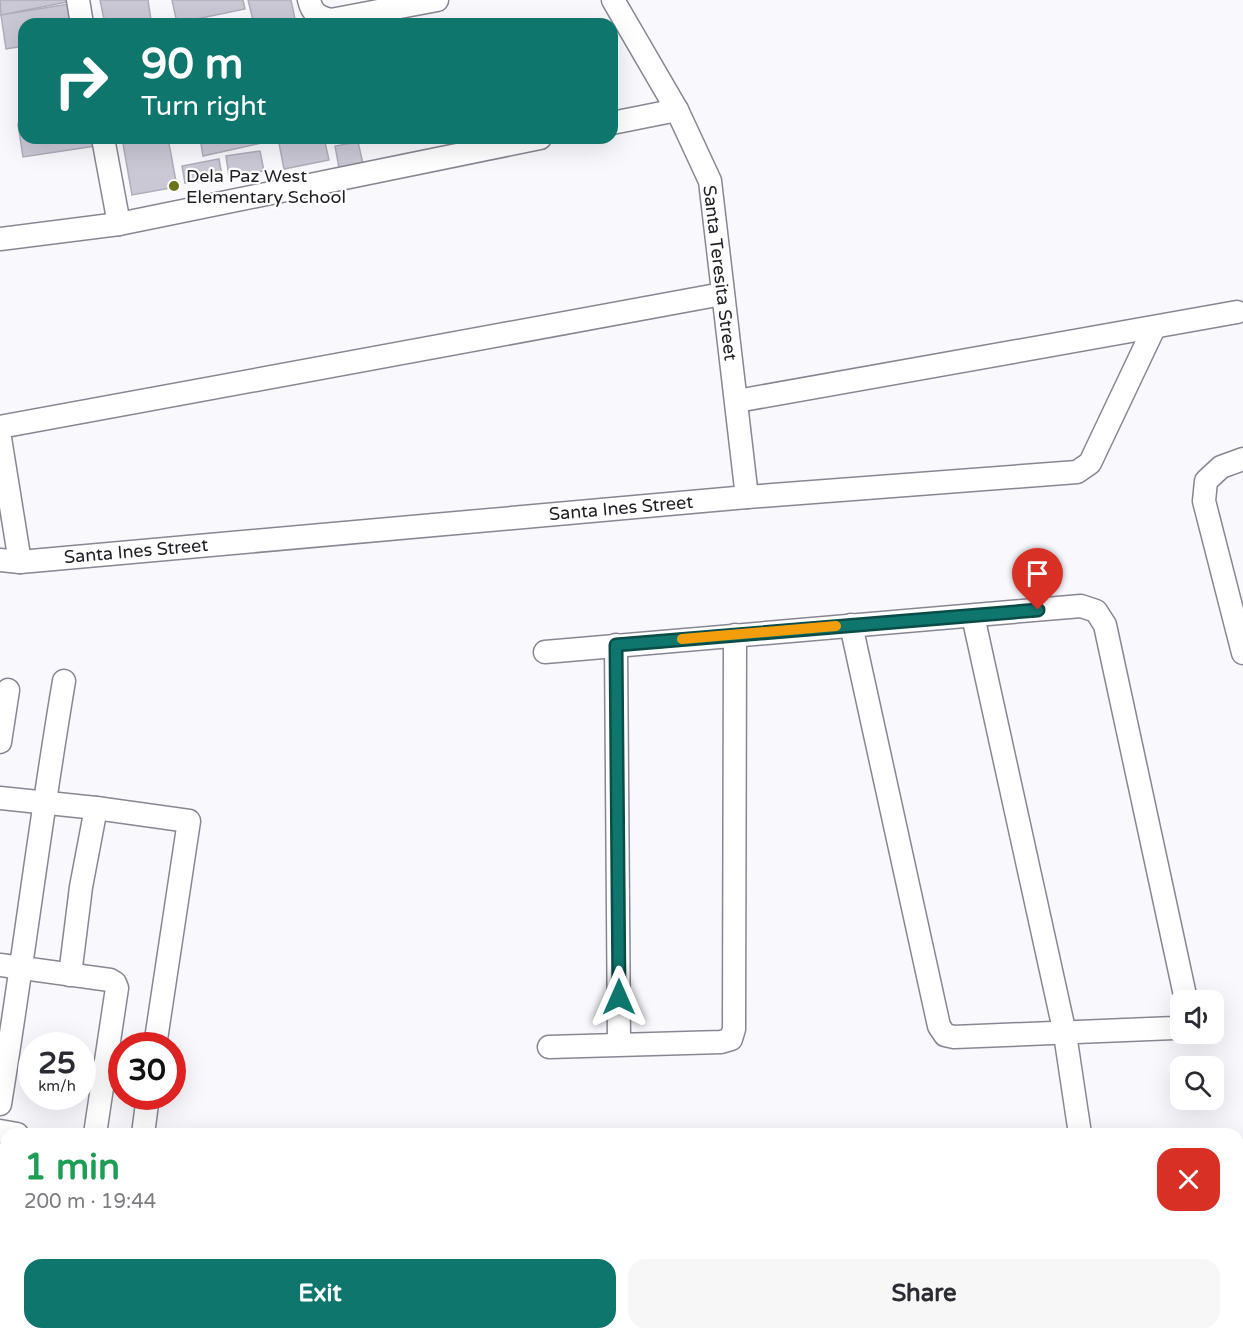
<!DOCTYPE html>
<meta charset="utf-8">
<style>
:root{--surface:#fff;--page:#f7f7f7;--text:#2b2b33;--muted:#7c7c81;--accent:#0f766e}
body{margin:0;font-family:"Varela Round",sans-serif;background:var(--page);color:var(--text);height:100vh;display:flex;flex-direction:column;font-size:22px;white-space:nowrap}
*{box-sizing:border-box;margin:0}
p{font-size:20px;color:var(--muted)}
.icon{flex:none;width:33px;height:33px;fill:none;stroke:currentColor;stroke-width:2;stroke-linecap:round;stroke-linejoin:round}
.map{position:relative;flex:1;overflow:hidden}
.drawer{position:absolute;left:0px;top:1128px;width:1244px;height:212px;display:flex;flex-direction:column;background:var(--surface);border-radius:18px 18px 0 0;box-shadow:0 6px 24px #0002}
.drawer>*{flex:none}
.guide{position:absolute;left:18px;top:18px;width:600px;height:126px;border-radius:18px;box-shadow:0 6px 24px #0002;background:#0f766e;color:#fff;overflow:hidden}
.fabs{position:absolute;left:1170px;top:990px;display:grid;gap:12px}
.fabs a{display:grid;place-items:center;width:54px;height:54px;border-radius:12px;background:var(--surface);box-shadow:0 6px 24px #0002;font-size:30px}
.speed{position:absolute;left:18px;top:1032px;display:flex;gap:12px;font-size:30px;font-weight:700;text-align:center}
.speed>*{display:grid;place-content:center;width:78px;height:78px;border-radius:50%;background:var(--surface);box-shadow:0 6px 24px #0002;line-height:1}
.speed small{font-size:15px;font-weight:400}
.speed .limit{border:9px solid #d22;background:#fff;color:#111}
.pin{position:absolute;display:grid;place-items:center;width:51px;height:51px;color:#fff;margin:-62px -26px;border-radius:50% 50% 50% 0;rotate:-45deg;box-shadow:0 0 6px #0007}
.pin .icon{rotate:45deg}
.me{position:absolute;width:66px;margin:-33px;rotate:0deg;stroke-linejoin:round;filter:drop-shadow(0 0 4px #0008)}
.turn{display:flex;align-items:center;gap:21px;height:126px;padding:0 24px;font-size:27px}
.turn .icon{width:78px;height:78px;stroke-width:2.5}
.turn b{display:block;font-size:42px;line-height:51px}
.round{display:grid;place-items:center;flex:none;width:63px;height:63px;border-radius:18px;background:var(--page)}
.summary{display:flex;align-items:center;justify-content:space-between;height:102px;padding:0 24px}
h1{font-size:36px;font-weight:700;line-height:45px;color:#1e9e55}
.button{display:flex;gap:12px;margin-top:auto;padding:12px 24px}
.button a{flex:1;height:69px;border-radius:18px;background:var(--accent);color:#fff;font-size:24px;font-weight:700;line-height:69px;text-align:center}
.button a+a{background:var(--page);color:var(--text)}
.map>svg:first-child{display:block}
</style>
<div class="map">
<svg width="1243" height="1339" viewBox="0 0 1243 1339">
<rect width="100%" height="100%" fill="#f9f8fd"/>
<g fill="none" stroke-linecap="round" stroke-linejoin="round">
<g stroke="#7b7595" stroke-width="8">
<path d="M 1238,1227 L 1243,1227"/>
<path d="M 126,1339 L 127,1334"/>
</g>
</g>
<g fill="#cac8d5" stroke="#afadba" stroke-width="1.5">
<path d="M 0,0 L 66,0 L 67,2 L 1,15 Z"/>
<path d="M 100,0 L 148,0 L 151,20 L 129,24 L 105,24 Z"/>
<path d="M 172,0 L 243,0 L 245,9 L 177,23 Z"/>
<path d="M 248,0 L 291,0 L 296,24 L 254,24 Z"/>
<path d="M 68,4 L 71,24 L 24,24 L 24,46 L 6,49 L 1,15 Z"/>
<path d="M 24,123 L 24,138 L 94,138 L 95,146 L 23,157 L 18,124 Z"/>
<path d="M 122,138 L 168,138 L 177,187 L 132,195 Z"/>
<path d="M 200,138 L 275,138 L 275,140 L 203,156 Z"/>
<path d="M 278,138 L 324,138 L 329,160 L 284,169 Z"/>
<path d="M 358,142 L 364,168 L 340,173 L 335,146 Z"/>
<path d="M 260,151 L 264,171 L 229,177 L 226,156 Z"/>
<path d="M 219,159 L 222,176 L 185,183 L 182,166 Z"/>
</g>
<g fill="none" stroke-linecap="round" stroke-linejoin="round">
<defs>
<g id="street">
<path d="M 78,0 L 82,24"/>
<path d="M 309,0 C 312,13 318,17 331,20 L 437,0"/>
<path d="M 613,0 L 677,110 L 710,181 L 747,497"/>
<path d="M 612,123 L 677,110"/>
<path d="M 103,138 L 119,224"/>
<path d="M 0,239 L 119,224 L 540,138"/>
<path d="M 737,401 L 1237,312"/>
<path d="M 0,427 L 722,294"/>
<path d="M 0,438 L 20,562"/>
<path d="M 1243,459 L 1221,467 L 1206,481 L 1204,501 L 1243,653"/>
<path d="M 0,560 L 20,562 L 747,497 L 1077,472 L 1090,463 L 1154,328"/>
<path d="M 973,616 L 1065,1034 L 1080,1134"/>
<path d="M 851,625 L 939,1026 L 945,1035 L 954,1037 L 1174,1028 L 1180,1024"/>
<path d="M 616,645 L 619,1044"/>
<path d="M 545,652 L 1081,606 L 1096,611 L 1105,625 L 1186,1000"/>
<path d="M 0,742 L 8,690"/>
<path d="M 0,798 L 96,808 L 189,821 L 155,1046"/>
<path d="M 0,965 L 110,980 L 115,983 L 117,988 L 95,1134"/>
<path d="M 70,975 L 81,887 L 96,808"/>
<path d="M 549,1047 L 721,1042 L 731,1039 L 734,1029 L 735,635"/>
<path d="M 0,1104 C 23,963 40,822 64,681"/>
<path d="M 0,1131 L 17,1134"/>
<path d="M 143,1134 L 148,1096"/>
<path d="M 1238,1155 L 1243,1154"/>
<path d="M 0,1304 L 6,1305"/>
<path d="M 1238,1311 L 1243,1311"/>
<path d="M 322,1334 L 323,1339"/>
<path d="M 1091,1334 L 1091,1339"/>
<path d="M 65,1339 L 66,1334"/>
<path d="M 432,1339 L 600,1334"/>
</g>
</defs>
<use href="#street" stroke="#888692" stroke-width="25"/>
<use href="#street" stroke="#fff" stroke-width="22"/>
</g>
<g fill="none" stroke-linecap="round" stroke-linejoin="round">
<defs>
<path id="route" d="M 619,997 L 616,645 L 1038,610"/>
</defs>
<use href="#route" stroke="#0a4d48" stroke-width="15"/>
<use href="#route" stroke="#0f766e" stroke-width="10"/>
<path stroke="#f59e0b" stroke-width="10" d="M 682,639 L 836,626"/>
</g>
<circle fill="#6c731a" stroke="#fff" stroke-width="2" cx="174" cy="186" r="6"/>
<g text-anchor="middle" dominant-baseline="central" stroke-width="4.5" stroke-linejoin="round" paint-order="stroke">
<g font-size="18" fill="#1f1f24" stroke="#fff" text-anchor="start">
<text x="186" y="176">Dela Paz West<tspan x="186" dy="21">Elementary School</tspan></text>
</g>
<g font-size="18" fill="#1f1f24" stroke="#fff">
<text transform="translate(720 273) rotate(83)">Santa Teresita Street</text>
<text transform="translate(621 508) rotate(-5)">Santa Ines Street</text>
<text transform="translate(136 551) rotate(-5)">Santa Ines Street</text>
</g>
</g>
</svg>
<div class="fabs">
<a><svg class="icon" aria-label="sound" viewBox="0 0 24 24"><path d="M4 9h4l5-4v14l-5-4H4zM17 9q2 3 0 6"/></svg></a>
<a><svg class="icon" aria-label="search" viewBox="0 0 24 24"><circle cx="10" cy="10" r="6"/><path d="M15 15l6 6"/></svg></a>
</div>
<div class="speed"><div>25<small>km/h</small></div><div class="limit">30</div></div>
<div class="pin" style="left:1038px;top:610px;background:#d93025"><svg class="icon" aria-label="arrive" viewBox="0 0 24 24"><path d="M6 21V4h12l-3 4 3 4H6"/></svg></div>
<svg class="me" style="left:619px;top:997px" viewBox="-20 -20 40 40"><path d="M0-17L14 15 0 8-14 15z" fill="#0f766e" stroke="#fff" stroke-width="4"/></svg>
<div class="guide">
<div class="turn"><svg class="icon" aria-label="right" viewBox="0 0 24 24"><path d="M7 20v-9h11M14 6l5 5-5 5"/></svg><div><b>90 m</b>Turn right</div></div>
</div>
<section class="drawer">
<div class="summary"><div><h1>1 min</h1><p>200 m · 19:44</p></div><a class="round" style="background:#d93025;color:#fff"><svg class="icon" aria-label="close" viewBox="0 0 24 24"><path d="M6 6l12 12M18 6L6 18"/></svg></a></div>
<div class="button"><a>Exit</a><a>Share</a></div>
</section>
</div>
